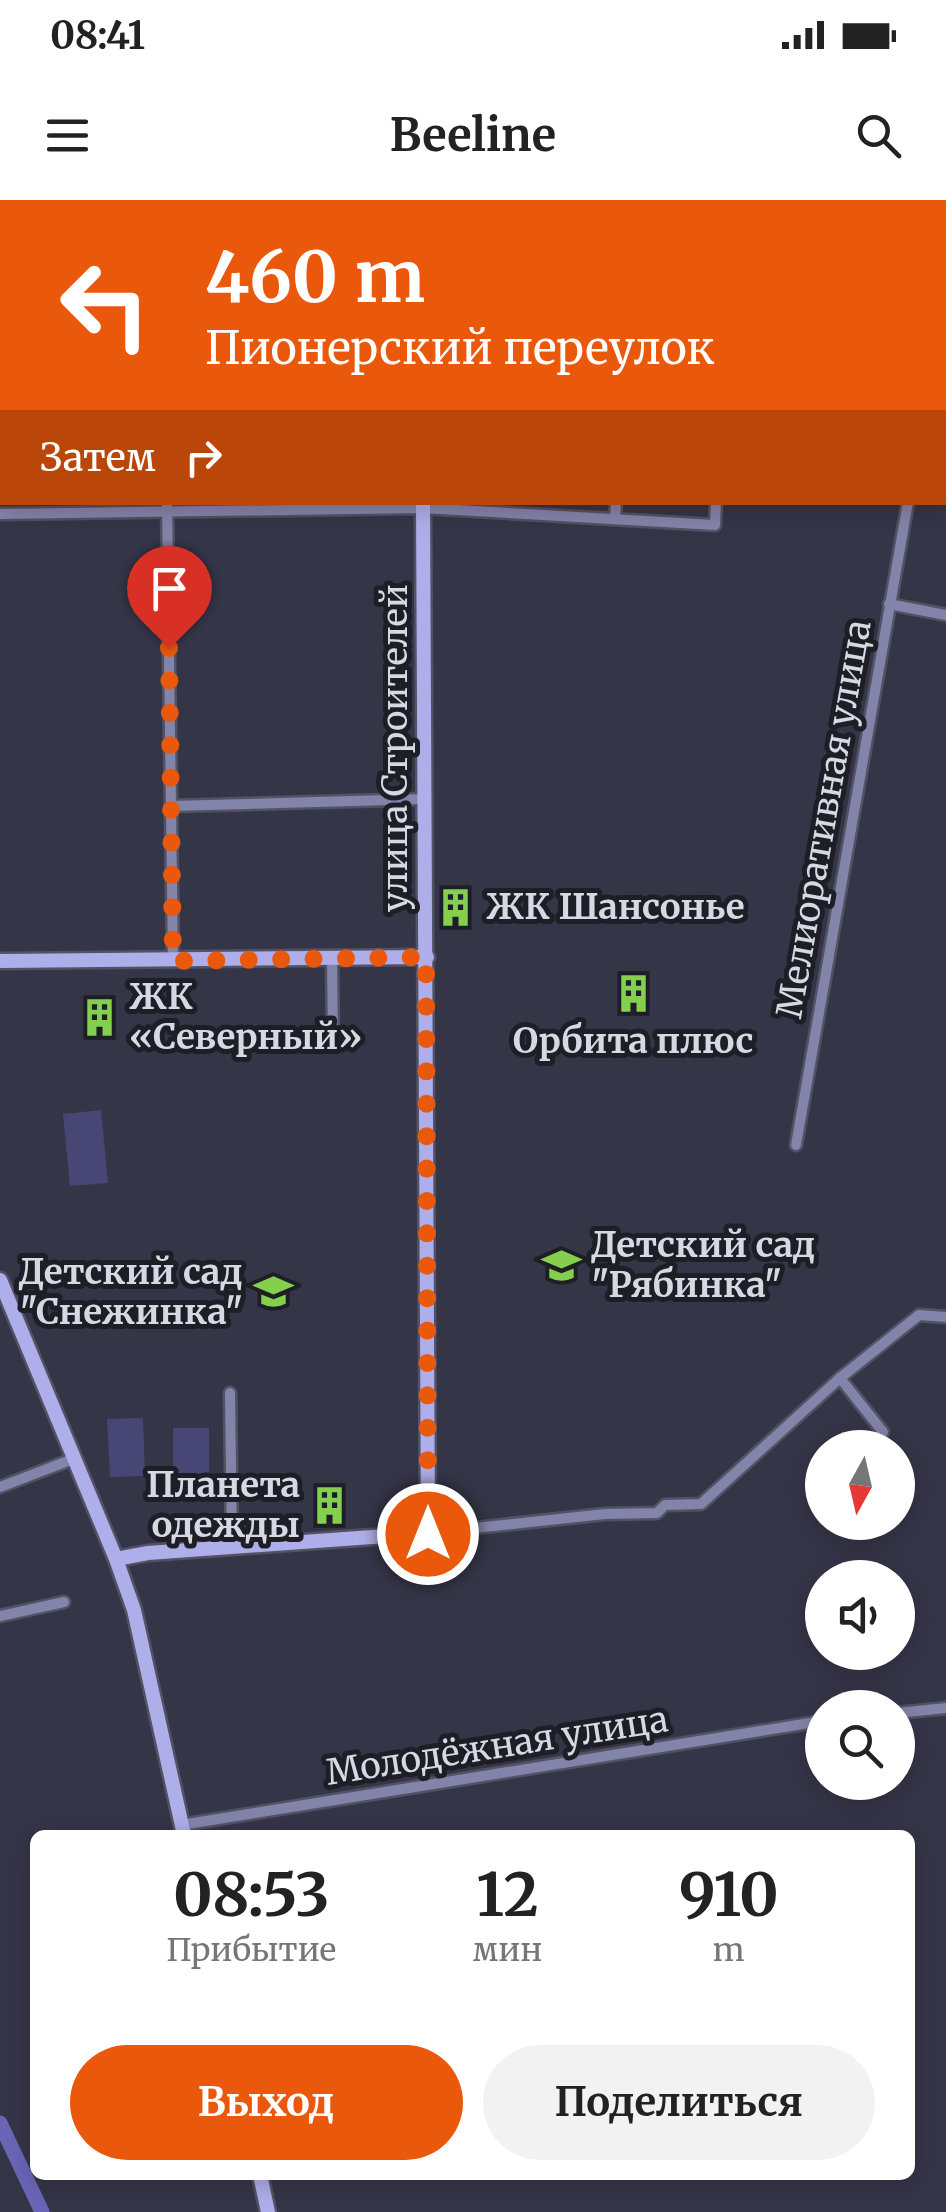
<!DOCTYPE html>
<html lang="ru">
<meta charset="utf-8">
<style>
:root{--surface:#fff;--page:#f2f2f2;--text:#222;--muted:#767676;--accent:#ea580c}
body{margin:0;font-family:Merriweather,serif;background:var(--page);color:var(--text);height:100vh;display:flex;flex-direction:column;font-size:38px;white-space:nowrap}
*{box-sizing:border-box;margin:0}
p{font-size:32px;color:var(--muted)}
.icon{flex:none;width:55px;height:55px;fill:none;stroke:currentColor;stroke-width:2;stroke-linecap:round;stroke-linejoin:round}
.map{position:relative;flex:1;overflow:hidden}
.drawer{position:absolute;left:30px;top:1630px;width:885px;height:350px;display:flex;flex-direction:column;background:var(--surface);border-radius:15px;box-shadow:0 5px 25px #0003}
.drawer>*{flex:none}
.hud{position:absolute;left:0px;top:0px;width:948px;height:305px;box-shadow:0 5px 25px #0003;background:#ea580c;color:#fff;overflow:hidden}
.needle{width:65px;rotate:188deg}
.buttons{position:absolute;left:805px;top:1230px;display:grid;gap:20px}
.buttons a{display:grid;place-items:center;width:110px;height:110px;border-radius:50%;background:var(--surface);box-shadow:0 5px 25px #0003;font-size:50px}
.pin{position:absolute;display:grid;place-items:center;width:85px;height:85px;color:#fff;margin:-102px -42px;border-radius:50% 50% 50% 0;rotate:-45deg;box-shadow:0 0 10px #0007}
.pin .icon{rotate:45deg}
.me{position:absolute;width:110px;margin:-55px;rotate:0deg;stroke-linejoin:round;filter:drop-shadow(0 0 8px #0008)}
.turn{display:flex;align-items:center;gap:35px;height:210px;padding:0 40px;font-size:45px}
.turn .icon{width:130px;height:130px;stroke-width:2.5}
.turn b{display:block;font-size:70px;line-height:85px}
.then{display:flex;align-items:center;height:95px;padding:0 40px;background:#0003;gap:20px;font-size:38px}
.eta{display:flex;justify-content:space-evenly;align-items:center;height:170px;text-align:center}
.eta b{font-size:60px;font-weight:700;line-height:70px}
.cta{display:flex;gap:20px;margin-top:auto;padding:20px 40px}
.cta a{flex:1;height:115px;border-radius:60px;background:var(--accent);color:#fff;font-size:40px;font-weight:700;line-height:115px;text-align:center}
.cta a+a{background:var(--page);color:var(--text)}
.status{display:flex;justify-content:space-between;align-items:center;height:70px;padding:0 50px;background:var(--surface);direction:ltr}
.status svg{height:28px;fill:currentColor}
header{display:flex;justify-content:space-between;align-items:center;height:130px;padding:0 40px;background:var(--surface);font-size:45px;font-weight:700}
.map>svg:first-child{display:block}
</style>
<div class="status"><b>08:41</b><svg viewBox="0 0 49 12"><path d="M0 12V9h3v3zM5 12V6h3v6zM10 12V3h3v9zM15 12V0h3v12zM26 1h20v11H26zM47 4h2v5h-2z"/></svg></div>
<header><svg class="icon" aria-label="menu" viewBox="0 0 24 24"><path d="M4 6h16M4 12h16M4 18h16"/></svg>Beeline<svg class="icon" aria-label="search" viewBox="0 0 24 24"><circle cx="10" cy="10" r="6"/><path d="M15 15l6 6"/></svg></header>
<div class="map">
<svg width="946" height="2012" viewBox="0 0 946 2012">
<rect width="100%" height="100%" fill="#353548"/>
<g fill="#484674">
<path d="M 101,910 L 108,983 L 70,986 L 63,914 Z"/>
<path d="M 143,1218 L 145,1276 L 110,1277 L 107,1219 Z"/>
<rect x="173" y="1228" width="36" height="63"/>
</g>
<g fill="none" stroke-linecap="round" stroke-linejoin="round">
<path stroke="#6b65b7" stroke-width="15" d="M 0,1923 L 42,2012"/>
<defs>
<g id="street">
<path d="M 748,2 L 748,0"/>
<path d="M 0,87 L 2,87"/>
<path d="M 167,302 L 173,761"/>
<path d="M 0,314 L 423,308 L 715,325 L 716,302"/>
<path d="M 615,318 L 616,302"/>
<path d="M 889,404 L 946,415"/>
<path d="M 171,606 L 424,599"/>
<path d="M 332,756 L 333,844"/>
<path d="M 796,945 L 908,302"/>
<path d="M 840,1178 L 883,1232"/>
<path d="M 230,1193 L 232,1348"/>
<path d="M 0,1287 L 73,1259"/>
<path d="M 428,1333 L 605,1314 L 657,1313 L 665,1305 L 701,1304 L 840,1178 L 919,1115 L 946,1117"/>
<path d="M 0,1416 L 64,1402"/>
<path d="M 898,1513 L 946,1508"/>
<path d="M 181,1625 L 822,1521"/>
</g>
<g id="secondary">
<path d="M 422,0 L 422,2"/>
<path d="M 945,232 L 946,232"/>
<path d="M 0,761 L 427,757"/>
<path d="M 0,1080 L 116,1359 L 134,1410 L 184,1635"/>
<path d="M 116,1359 L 148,1353 L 428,1333 L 423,302"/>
<path d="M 260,1975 L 268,2012"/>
</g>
</defs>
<use href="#street" stroke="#525264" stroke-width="15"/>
<use href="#secondary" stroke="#525264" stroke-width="19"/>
<use href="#street" stroke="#8384a9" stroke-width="10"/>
<use href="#secondary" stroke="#aeaeea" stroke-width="14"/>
</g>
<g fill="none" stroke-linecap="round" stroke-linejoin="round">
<path stroke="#ea580c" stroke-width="18" stroke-dasharray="0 32.4" d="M 169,448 L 173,761 L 426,757 L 428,1334"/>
</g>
<defs>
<symbol id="building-bare" viewBox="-9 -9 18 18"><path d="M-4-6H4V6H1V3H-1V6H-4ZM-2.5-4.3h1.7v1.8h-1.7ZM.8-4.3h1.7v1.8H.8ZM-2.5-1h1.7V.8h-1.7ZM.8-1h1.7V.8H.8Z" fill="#84d04e" stroke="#1e1e26" stroke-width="2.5" paint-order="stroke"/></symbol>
<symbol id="school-bare" viewBox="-9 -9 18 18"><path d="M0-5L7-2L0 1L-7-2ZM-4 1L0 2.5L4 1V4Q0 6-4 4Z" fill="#84d04e" stroke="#1e1e26" stroke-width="2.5" paint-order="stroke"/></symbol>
</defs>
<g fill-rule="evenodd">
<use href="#building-bare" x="428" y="680" width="55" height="55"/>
<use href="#building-bare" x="606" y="766" width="55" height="55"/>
<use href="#building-bare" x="72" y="790" width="55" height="55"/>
<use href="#school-bare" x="534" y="1038" width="55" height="55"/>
<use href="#school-bare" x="246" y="1064" width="55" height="55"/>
<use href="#building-bare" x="302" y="1278" width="55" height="55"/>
</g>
<g text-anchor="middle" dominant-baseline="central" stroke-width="10" stroke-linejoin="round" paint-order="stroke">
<g font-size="35" fill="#d7d8e4" stroke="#1e1e26">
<text transform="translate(395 548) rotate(-90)">улица Строителей</text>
<text transform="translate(824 619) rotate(-80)">Мелиоративная улица</text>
<text transform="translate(497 1546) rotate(-9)">Молодёжная улица</text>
</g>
<g font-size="35" font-weight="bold" fill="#d7d8e4" stroke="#1e1e26" text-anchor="start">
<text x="486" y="707">ЖК Шансонье</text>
<text x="129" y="797">ЖК<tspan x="129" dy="40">«Северный»</tspan></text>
<text x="633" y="841" text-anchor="middle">Орбита плюс</text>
<text x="591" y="1045">Детский сад<tspan x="591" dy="40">"Рябинка"</tspan></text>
<text x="243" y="1072" text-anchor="end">Детский сад<tspan x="243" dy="40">"Снежинка"</tspan></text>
<text x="300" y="1285" text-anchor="end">Планета<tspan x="300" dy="40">одежды</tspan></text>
</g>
</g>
</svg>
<div class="buttons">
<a><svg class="needle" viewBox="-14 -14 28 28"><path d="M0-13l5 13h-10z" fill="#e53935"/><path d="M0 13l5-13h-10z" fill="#767676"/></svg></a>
<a><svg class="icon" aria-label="sound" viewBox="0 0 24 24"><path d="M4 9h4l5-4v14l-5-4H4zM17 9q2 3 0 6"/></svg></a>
<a><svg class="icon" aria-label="search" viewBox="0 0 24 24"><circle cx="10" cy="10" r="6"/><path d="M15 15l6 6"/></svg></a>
</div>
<div class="pin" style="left:169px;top:448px;background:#d93025"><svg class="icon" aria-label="arrive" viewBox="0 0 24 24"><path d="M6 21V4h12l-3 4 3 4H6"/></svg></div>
<svg class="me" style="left:428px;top:1334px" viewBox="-20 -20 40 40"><circle r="17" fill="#ea580c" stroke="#fff" stroke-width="3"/><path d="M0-11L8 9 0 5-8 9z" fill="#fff"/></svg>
<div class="hud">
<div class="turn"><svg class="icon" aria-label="left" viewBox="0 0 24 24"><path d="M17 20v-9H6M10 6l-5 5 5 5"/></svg><div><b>460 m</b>Пионерский переулок</div></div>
<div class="then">Затем<svg class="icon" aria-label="right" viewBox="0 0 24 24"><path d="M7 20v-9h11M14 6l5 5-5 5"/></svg></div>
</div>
<section class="drawer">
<div class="eta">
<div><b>08:53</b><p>Прибытие</p></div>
<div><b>12</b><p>мин</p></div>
<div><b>910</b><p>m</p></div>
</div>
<div class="cta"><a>Выход</a><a>Поделиться</a></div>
</section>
</div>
